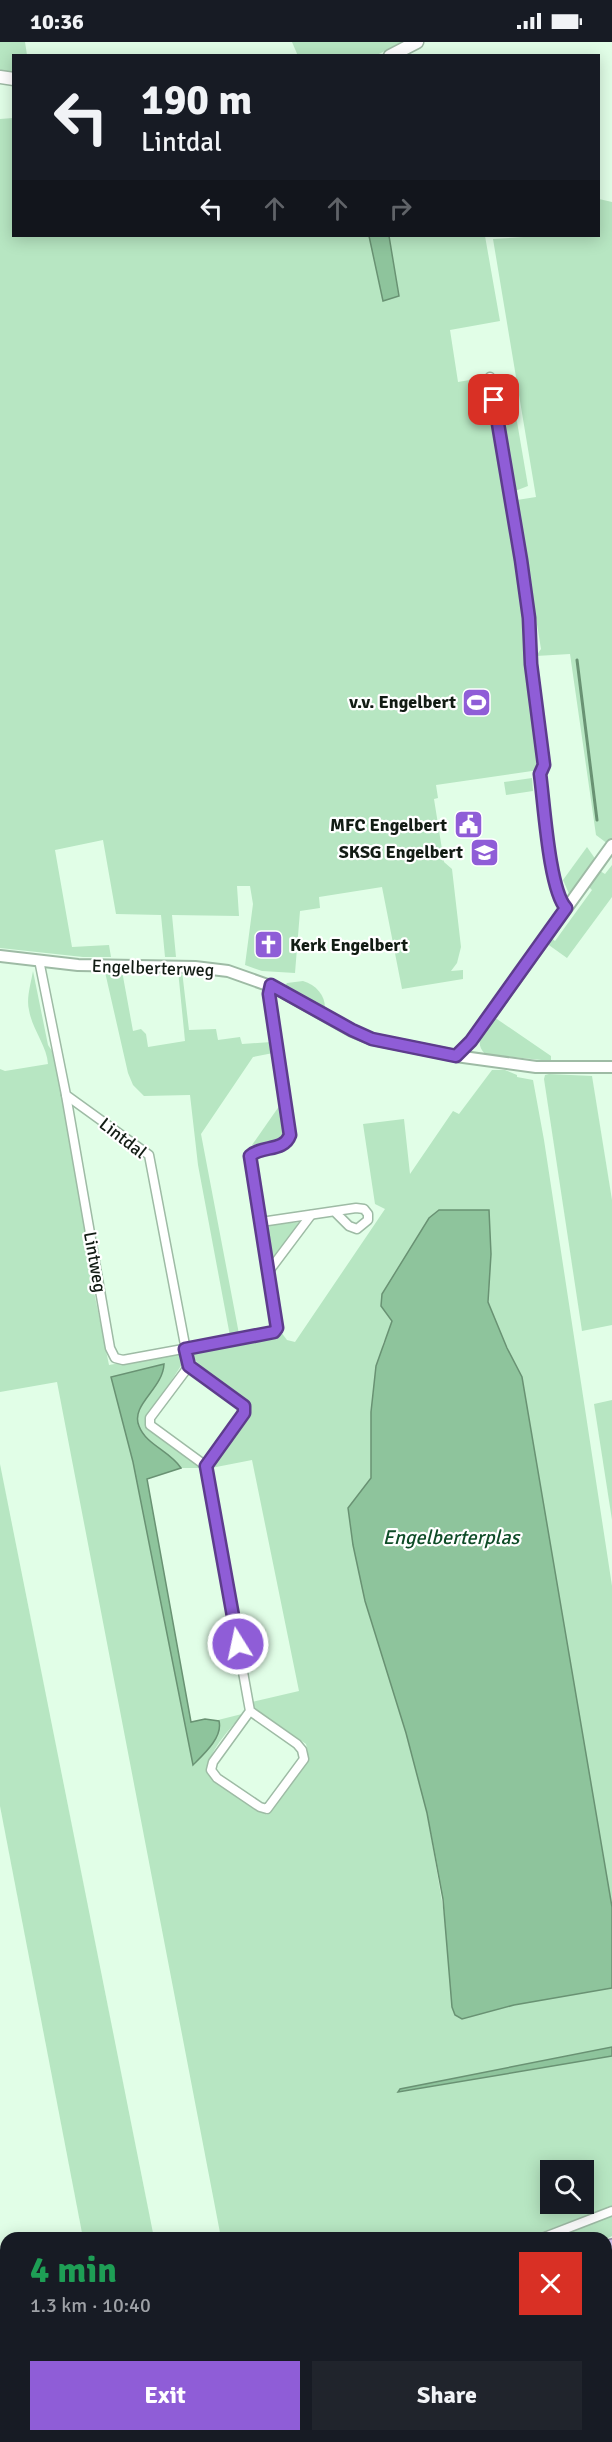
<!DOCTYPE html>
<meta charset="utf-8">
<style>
:root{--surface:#171b24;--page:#20242c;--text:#f1f3f6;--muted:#9ea1a6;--accent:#8f5dd7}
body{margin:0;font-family:Signika,sans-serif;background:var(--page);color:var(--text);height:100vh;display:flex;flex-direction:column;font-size:22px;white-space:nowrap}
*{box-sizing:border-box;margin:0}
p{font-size:20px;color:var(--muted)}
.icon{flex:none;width:33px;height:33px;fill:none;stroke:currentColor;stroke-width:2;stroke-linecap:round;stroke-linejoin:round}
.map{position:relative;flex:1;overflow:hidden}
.sheet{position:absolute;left:0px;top:2190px;width:612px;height:210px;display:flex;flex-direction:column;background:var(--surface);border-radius:18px 18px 0 0;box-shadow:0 3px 15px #0003}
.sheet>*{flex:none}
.hud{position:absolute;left:12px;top:12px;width:588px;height:183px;border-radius:0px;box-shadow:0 3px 15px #0003;background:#171b24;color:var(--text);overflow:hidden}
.buttons{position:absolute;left:540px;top:2118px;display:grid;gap:12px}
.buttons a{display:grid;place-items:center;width:54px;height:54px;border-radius:0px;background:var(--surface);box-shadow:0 3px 15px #0003;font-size:30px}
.pin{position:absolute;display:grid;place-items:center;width:51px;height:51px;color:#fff;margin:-26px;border-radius:12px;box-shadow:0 3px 9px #0006}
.me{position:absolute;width:66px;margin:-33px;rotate:350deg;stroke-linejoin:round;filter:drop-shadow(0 0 4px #0008)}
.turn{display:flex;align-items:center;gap:21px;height:126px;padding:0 30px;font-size:27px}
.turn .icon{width:78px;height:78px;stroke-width:2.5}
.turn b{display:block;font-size:42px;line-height:51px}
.lanes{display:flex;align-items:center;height:57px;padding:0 30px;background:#0003;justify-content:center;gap:30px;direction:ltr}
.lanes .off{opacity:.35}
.round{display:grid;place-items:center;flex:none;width:63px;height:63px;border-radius:0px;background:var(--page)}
.head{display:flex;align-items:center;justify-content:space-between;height:102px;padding:0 30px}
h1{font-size:36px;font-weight:700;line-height:45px;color:#1e9e55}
.cta{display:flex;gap:12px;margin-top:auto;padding:12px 30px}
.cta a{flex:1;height:69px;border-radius:0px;background:var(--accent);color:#fff;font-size:24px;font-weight:700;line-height:69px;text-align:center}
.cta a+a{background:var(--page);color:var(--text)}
.status{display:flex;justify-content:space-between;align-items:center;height:42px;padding:0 30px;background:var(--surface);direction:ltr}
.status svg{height:16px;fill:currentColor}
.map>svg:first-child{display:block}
</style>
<div class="status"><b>10:36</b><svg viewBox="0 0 49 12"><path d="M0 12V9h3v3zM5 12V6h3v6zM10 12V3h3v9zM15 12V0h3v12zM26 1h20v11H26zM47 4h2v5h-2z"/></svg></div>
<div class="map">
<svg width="612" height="2400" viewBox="0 0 612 2400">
<rect width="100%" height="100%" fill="#e1fee7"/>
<g fill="#b7e6c2" fill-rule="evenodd">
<path d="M 0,0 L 25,0 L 27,13 L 14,14 L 13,33 L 0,31 Z"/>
<path d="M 292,0 L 402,0 L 377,13 L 298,14 Z"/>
<path d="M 13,76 L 14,194 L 369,194 L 383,259 L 399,254 L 389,194 L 485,194 L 500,279 L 450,288 L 458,340 L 487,335 L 524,566 L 539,728 L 436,743 L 438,756 L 434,757 L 444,820 L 452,827 L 461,905 L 457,921 L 451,929 L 463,928 L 463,937 L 402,947 L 382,845 L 319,855 L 320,866 L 300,869 L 295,931 L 262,929 L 245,923 L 253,862 L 250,844 L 237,844 L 239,874 L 172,873 L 176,915 L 165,915 L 161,873 L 116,872 L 103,798 L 55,808 L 72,905 L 109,903 L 111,915 L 83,915 L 0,906 L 0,77 Z"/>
<path d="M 599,157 L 612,160 L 612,797 L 608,802 L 596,793 L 570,612 L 536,614 L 541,607 L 517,458 L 536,455 L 493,197 L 539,194 L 598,194 Z"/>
<path d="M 509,333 L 528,444 L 515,449 L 495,334 Z"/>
<path d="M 532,736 L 533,749 L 506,753 L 504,740 Z"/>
<path d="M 587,805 L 596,818 L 570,854 L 563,838 Z"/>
<path d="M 612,823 L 612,855 L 567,916 L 546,901 L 550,895 L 555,899 L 592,848 L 589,845 L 600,829 L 605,832 Z"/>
<path d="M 178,928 L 182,929 L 189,988 L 216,987 L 218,998 L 240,995 L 242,1002 L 271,1000 L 273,1011 L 253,1015 L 201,1092 L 239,1292 L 230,1294 L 198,1123 L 190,1053 L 144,1054 L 133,1043 L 128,1031 L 105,930 L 122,929 L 133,989 L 141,987 L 146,992 L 148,1005 L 185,999 Z"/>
<path d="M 33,929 L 48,1003 L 52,1009 L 66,1066 L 92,1229 L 92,1240 L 109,1323 L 177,1311 L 183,1315 L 184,1319 L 148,1375 L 203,1426 L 181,1426 C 169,1409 124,1392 140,1365 L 112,1338 L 133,1420 L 193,1722 L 218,1692 L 218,1678 L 242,1672 C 231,1687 201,1715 211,1733 L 267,1773 L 308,1711 L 306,1702 L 253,1666 L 252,1660 L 299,1649 L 252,1418 L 211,1426 L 249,1371 C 251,1349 204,1335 193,1315 L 195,1307 L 275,1294 L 281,1290 L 287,1298 L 295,1300 L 385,1167 L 375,1162 L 363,1082 L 404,1077 L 410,1132 L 453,1069 L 459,1072 L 492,1028 L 505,1028 L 517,1033 L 517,1035 L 533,1038 L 544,1098 L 612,1544 L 612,1865 L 522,1335 L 507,1306 L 488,1260 L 491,1212 L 488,1168 L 439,1168 L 429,1176 L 382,1252 L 381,1264 L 392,1279 L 390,1288 L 383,1301 L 371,1370 L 371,1436 L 348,1466 L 353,1503 L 365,1559 L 406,1691 L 427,1771 L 462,1977 L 514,1963 L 612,1946 L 612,2005 L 400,2047 L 399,2050 L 612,2014 L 612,2164 L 526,2196 L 221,2196 L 57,1340 L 0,1350 L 0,1027 L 5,1029 L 48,1022 C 47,1004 32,987 29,968 C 26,957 31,941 33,929 ZM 550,2128 L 584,2128 L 584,2162 L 550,2162 Z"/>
<path d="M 303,939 C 316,943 325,953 325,966 L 322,967 L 284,945 L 287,941 Z"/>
<path d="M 494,975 L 551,1014 L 551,1019 L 485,1012 C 472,999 486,987 494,975 Z"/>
<path d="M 549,1032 L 592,1034 L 612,1158 L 612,1283 L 582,1289 L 544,1037 L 545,1033 Z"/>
<path d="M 282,1060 L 284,1094 L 276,1100 L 252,1103 Z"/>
<path d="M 301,1180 L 271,1219 L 265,1183 Z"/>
<path d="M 612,1358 L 612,1478 L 594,1362 Z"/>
<path d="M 0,1422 L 154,2196 L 83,2196 L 0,1764 Z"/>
<path d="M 612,2174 L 612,2194 L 606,2197 L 554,2196 Z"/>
<path d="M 612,2254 L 612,2345 L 606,2344 L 606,2256 Z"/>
<path d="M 6,2381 L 6,2394 L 47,2394 L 14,2400 L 0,2400 L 0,2382 Z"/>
<path d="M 428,2394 L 485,2394 L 487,2400 L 429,2400 Z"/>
</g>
<g fill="#8ec49c" stroke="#699273" stroke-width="1.5">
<path d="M 369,194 L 389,194 L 399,254 L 383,259 Z"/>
<path d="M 439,1168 L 489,1168 L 491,1212 L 488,1260 L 507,1306 L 522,1335 L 612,1865 L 612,1946 L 514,1963 L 462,1977 L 455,1973 L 452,1965 L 443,1857 L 427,1771 L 406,1691 L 365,1559 L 353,1503 L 348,1466 L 371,1436 L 371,1370 L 376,1324 L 392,1279 L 381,1264 L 382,1252 L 429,1176 Z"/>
<path d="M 164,1322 C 163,1347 130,1363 139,1384 C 146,1403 170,1409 181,1426 L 147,1437 L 191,1680 L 205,1677 L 219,1679 C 223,1695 204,1712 193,1723 L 133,1420 L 111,1335 Z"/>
<path d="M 612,2005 L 612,2014 L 398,2050 L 400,2047 Z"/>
<path d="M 47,2394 L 88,2394 L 56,2400 L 14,2400 Z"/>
</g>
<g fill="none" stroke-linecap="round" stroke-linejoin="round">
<path stroke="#699273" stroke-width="3" d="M 577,618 L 597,778"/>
<defs>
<g id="minor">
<path d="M 490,335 L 521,518 L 529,576 L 531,622 L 544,723 L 540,732 C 544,760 549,848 566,866"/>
<path d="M 39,918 L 66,1053 L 149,1113 L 189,1324 L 244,1364 L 244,1371 L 206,1424 L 250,1669 L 297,1702 L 302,1708 L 304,1717 L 267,1767 L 260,1765 L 217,1736 L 211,1728 L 213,1720 L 250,1669"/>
<path d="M 66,1053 L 110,1306 L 115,1316 L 123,1318 L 275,1290 L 277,1286 L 251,1114 C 262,1103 284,1110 290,1093 L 269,952 L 271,943"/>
<path d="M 261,1180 L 356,1166 L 364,1167 L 368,1172 L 368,1178 L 357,1187 L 349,1184 L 335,1170"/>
<path d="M 269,1229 L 311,1173"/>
<path d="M 189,1324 L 150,1376 L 150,1383 L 206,1424"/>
<path d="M 542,2196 L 612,2169"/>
<path d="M 0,2317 L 6,2317"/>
</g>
<g id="tertiary">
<path d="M 0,914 L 78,923 L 195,925 L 228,929 L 276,946 L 352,989 L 372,997 L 456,1014 L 536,1025 L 612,1025"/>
<path d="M 456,1014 L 471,999 L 612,803"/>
</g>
<g id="secondary">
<path d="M 390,14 L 417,0"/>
<path d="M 0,35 L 14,37"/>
</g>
<g id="motorway">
<path d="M 606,2207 L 612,2205"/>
<path d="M 606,2225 L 612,2223"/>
<path d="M 0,2346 L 6,2346"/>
<path d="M 0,2371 L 6,2371"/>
</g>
</defs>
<use href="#minor" stroke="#9ebba5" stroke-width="11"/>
<use href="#tertiary" stroke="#9ebba5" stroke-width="14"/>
<use href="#secondary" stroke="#9ebba5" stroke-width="15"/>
<use href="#motorway" stroke="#938da6" stroke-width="18"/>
<use href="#minor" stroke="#fff" stroke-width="8"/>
<use href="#tertiary" stroke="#fff" stroke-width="10"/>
<use href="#secondary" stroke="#fff" stroke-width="12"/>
<use href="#motorway" stroke="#d8caf5" stroke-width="15"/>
</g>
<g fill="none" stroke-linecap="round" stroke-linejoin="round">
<defs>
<path id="route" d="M 238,1602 L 206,1424 L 244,1371 L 244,1364 L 189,1324 L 185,1307 L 274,1290 L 277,1286 L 250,1114 C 262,1103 284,1110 290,1093 L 269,952 L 271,943 L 352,988 L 372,997 L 456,1014 L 471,999 L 566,866 C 549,848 544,760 540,732 L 544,723 L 531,622 L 529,576 L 521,518 L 494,358"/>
</defs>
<use href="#route" stroke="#5d3c8c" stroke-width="15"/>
<use href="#route" stroke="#8f5dd7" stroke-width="10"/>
</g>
<defs>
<symbol id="stadium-square" viewBox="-11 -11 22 22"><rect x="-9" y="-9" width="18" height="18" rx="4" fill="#8f5dd7" stroke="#fff"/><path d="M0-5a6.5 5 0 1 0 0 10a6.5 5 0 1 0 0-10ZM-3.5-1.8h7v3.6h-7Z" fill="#fff"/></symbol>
<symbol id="civic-square" viewBox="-11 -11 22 22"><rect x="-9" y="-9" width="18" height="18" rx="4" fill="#8f5dd7" stroke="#fff"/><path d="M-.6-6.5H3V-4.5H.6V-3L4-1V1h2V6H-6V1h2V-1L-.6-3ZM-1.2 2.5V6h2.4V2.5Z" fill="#fff"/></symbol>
<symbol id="school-square" viewBox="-11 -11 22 22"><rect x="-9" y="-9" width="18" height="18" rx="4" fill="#8f5dd7" stroke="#fff"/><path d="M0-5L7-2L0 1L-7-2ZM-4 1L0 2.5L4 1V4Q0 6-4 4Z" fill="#fff"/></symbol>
<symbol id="church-square" viewBox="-11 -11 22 22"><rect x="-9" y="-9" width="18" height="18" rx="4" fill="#8f5dd7" stroke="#fff"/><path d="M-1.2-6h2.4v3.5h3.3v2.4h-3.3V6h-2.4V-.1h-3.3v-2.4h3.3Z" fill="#fff"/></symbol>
</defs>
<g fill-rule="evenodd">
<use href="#stadium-square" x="460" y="644" width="33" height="33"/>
<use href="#civic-square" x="452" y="766" width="33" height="33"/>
<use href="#school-square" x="468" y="794" width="33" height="33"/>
<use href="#church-square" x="252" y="886" width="33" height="33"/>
</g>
<g text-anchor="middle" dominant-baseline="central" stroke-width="4.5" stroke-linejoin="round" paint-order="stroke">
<g font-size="18" font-weight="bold" fill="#121c14" stroke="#fff" text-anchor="end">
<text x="456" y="660">v.v. Engelbert</text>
<text x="447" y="783">MFC Engelbert</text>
<text x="463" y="810">SKSG Engelbert</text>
<text x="290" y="903" text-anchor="start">Kerk Engelbert</text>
</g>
<g font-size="18" fill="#121c14" stroke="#fff">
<text transform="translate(153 926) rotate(2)">Engelberterweg</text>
<text transform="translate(123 1096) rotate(38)">Lintdal</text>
<text transform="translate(95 1220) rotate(80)">Lintweg</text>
</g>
<g font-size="20" font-style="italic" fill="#0e4c27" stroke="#fff">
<text x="451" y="1495">Engelberterplas</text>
</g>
</g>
</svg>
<div class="buttons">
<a><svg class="icon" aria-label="search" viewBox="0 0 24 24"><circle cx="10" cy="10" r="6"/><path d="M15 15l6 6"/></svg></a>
</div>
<div class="pin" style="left:494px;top:358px;background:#d93025"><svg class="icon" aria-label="arrive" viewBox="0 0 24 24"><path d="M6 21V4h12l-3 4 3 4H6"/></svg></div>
<svg class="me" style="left:238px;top:1602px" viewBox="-20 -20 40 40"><circle r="17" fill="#8f5dd7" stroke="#fff" stroke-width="3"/><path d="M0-11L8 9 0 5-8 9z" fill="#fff"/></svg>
<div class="hud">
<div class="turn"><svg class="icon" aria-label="left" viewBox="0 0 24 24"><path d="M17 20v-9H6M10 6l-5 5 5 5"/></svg><div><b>190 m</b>Lintdal</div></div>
<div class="lanes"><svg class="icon" aria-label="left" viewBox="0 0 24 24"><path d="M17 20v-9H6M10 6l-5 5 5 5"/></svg><svg class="icon off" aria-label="ahead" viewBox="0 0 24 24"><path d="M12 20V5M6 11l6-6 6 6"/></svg><svg class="icon off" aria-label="ahead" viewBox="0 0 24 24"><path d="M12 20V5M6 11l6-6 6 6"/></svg><svg class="icon off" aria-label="right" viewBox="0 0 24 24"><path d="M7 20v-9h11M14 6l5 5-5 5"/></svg></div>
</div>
<section class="sheet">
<div class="head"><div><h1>4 min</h1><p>1.3 km · 10:40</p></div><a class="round" style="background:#d93025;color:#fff"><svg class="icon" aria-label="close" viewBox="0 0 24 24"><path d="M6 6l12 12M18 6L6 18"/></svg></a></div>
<div class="cta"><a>Exit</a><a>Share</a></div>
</section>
</div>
